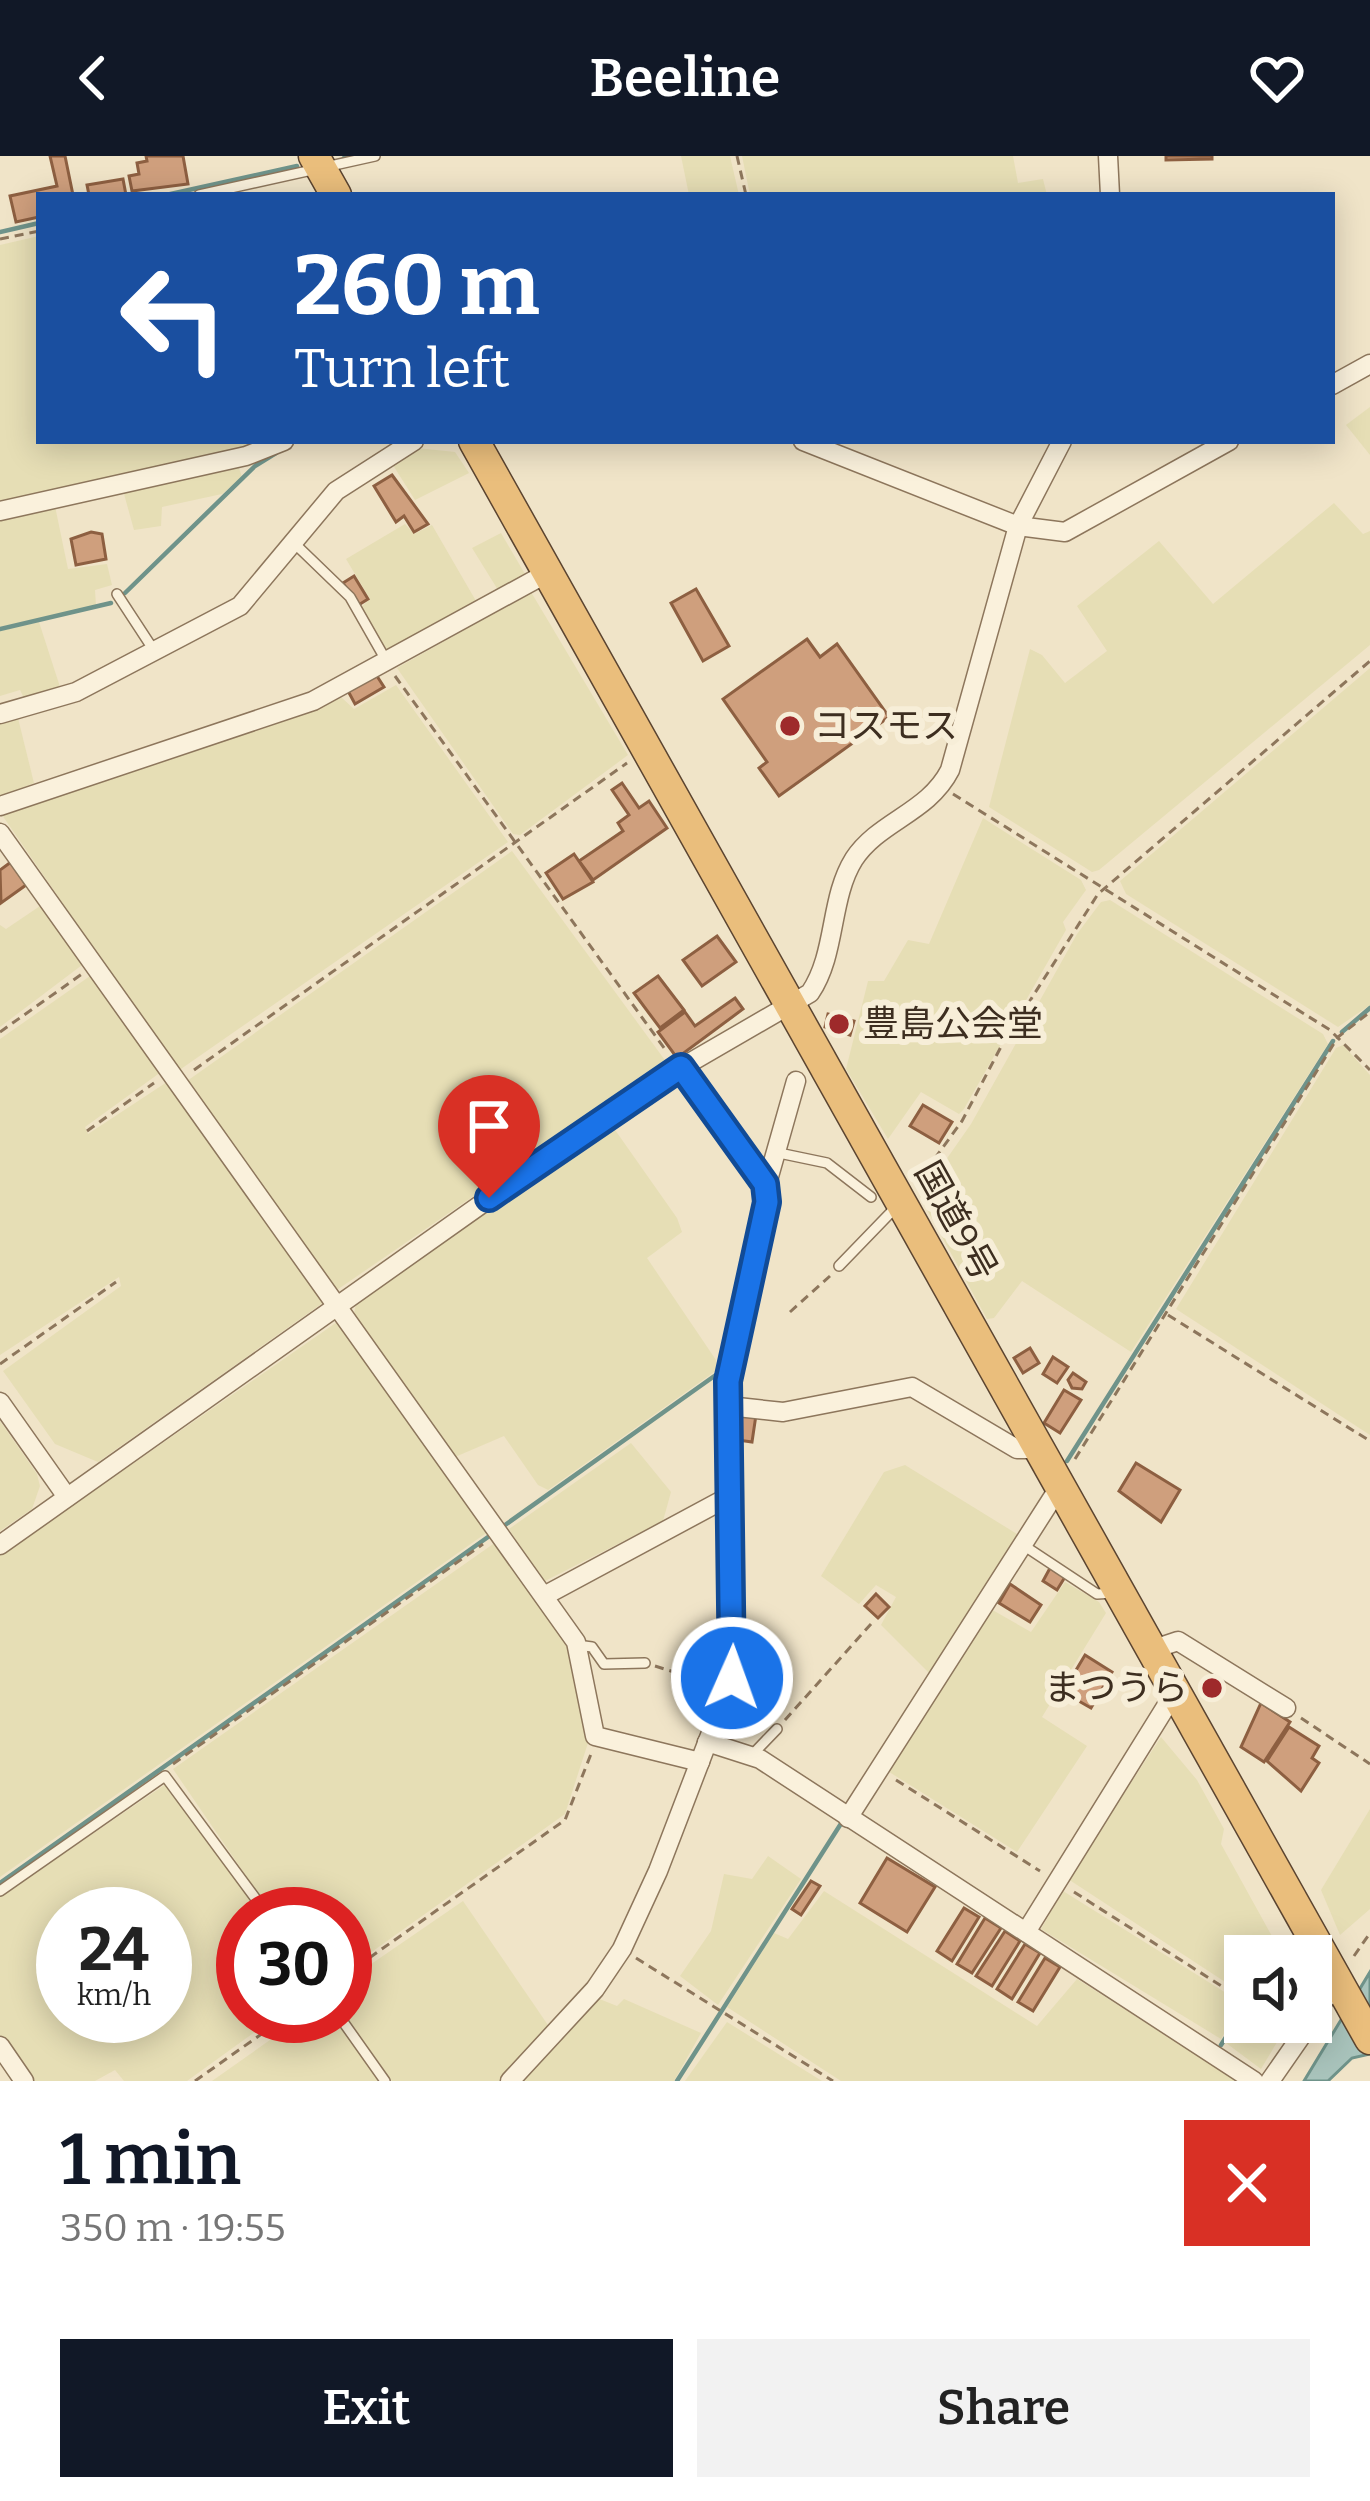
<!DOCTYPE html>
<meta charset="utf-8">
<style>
:root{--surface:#fff;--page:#f2f2f2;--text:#222;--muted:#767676;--accent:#111827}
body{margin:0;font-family:Bitter,"Noto Sans JP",serif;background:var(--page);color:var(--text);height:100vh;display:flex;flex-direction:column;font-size:45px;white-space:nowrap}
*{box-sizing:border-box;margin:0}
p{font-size:39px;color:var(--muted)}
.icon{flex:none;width:66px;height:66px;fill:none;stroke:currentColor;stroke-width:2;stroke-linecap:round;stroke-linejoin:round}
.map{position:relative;height:1925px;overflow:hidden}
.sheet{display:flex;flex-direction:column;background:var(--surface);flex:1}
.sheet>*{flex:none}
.hud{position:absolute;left:36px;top:36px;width:1299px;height:252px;border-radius:0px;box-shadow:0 6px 30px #0003;background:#1a4fa0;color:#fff;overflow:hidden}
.buttons{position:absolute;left:1224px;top:1779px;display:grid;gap:24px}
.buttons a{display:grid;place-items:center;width:108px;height:108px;border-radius:0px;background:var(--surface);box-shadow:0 6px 30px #0003;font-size:60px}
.speed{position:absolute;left:36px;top:1731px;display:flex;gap:24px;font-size:60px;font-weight:700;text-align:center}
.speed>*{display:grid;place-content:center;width:156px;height:156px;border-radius:50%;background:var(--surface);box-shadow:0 6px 30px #0003;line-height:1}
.speed small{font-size:30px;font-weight:400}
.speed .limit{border:18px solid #d22;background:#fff;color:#111}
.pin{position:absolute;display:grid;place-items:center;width:102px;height:102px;color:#fff;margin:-123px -51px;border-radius:50% 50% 50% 0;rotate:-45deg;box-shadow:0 0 12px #0007}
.pin .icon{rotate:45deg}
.me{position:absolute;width:132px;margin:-66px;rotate:2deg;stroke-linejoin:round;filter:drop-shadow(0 0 9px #0008)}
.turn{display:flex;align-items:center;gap:42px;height:252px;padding:0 60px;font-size:54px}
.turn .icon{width:156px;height:156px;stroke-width:2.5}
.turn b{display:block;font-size:84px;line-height:102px}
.round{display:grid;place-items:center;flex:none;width:126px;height:126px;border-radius:0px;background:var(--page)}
.overview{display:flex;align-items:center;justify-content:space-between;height:204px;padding:0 60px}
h1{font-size:72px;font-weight:600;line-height:90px;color:var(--accent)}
.button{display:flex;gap:24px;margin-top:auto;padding:24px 60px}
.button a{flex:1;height:138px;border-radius:0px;background:var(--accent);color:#fff;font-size:48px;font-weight:600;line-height:138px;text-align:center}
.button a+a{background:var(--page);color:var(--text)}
header{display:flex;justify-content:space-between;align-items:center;height:156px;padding:0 60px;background:var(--accent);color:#fff;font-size:54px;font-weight:600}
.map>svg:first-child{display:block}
</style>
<header><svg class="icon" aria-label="back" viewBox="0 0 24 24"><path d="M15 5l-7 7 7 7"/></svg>Beeline<svg class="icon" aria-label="heart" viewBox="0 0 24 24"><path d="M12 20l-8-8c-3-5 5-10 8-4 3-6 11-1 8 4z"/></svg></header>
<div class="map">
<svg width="1370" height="1925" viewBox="0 0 1370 1925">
<rect width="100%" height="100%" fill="#f0e4c8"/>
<g fill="#e6deb5" fill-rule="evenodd">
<path d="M 681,0 L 730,0 L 739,39 L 689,39 Z"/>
<path d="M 742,0 L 1013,0 L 1018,27 L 1043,23 L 1047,39 L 750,39 Z"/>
<path d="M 39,80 L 39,285 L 255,285 L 254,290 L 0,347 L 0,89 Z"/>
<path d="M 1370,251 L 1370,299 L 1346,269 Z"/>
<path d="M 408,291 L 455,296 L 469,317 L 415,344 L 391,306 Z"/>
<path d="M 238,309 L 242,321 L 222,338 L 162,351 L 161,370 L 134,374 L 124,338 L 128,332 Z"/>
<path d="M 1334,347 L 1363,378 L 1370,375 L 1370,489 L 1099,714 L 1092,716 L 989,651 L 1030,493 L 1042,499 L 1065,527 L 1107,495 L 1077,450 L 1159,385 L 1213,448 Z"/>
<path d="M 55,350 L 68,413 L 107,408 L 112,429 L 95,434 L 96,450 L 0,471 L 0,362 Z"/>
<path d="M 405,368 L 414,378 L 432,369 L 476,445 L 388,497 L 359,453 L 370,443 L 346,403 Z"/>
<path d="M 501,377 L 525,418 L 498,434 L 472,392 Z"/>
<path d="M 531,436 L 628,599 L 520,679 L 513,678 L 397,512 Z"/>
<path d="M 39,466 L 61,534 L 25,544 L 20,534 L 0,540 L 0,475 Z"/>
<path d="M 1370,512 L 1370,849 L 1338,871 L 1126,738 L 1120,725 Z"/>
<path d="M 396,529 L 508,686 L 178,915 L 2,659 L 341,541 L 354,553 Z"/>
<path d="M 17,558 L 34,627 L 0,641 L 0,562 Z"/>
<path d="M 983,662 L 1081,724 L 1086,734 L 1063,766 L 1066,774 L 964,953 L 959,958 L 921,936 L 888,983 L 846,913 L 868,825 L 884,825 L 908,784 L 929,788 Z"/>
<path d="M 512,695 L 667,907 L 334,1136 L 187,925 Z"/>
<path d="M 1110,744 L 1323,878 L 1328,888 L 1131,1196 L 1022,1125 L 994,1162 L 987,1163 L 920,1041 L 971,968 L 1077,778 L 1101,746 Z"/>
<path d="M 43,748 L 86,806 L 0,871 L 0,769 L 6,773 Z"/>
<path d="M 90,820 L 161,916 L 85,971 L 88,978 L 167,926 L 324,1146 L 98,1306 L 55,1288 L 3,1215 L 121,1130 L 119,1121 L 0,1199 L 0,883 Z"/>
<path d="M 1343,889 L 1370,919 L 1370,1279 L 1176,1153 L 1336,892 Z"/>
<path d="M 605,970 L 613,971 L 677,1062 L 682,1076 L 647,1102 L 716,1204 L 717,1214 L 548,1334 L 538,1329 L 504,1280 L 455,1301 L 354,1158 L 356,1147 Z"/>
<path d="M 340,1164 L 489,1375 L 0,1721 L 0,1400 Z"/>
<path d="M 0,1265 L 37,1318 L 40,1330 L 32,1353 L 0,1375 Z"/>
<path d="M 631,1287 L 671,1336 L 663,1365 L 543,1426 L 509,1373 Z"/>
<path d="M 905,1309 L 1017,1378 L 930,1518 L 881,1469 L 896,1441 L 876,1429 L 859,1448 L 821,1420 L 884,1316 Z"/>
<path d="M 496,1386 L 574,1498 L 588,1587 L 565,1658 L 345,1815 L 345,1758 L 272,1758 L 173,1613 Z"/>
<path d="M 1065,1426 L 1099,1446 L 1106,1457 L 1042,1561 L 1087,1590 L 1017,1696 L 886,1614 L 989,1452 L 1031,1476 Z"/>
<path d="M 1161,1581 L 1197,1624 L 1224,1673 L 1221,1688 L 1273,1782 L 1282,1785 L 1273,1800 L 1245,1800 L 1245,1839 L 1068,1723 Z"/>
<path d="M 166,1628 L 260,1758 L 243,1758 L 243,1860 L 277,1860 L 187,1925 L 124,1925 L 115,1914 L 95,1925 L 32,1925 L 0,1879 L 0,1741 ZM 63,1758 L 165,1758 L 165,1860 L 63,1860 Z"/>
<path d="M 1370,1653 L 1370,1753 L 1340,1779 L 1321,1734 Z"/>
<path d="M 768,1700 L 801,1723 L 718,1849 L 680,1820 L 711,1775 L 724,1718 L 752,1723 Z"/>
<path d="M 824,1735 L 1037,1870 L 1077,1823 L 1237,1925 L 841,1925 L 727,1851 L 774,1777 L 788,1783 Z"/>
<path d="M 1063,1735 L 1242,1847 L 1221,1883 L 1041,1773 Z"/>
<path d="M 463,1745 L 550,1872 L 504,1925 L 392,1925 L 345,1859 L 345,1826 Z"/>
<path d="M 597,1842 L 617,1850 L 624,1843 L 701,1877 L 674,1925 L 520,1925 Z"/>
<path d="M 1245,1855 L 1245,1866 L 1289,1866 L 1261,1913 L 1226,1887 Z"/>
<path d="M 304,1860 L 332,1860 L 379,1925 L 212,1925 Z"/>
<path d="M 727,1866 L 822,1925 L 685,1925 Z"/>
</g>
<path fill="#a9c4bc" stroke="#6f938a" stroke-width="3" d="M 1370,1816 L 1370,1898 L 1352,1902 L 1328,1925 L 1304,1925 Z"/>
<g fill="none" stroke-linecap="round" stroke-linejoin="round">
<g stroke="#6f938a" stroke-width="4.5">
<path d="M 344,2 L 351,0"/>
<path d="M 166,39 L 297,10"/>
<path d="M 0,76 L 39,67"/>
<path d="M 125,437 L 255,310 L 276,297"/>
<path d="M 0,473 L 111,447"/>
<path d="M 1342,876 L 1370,852"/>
<path d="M 1067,1305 L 1333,885"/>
<path d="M 505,1369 L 720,1216"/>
<path d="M 0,1727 L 488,1381"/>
<path d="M 1276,1800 L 1286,1782"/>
<path d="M 1221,1889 L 1245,1851"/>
<path d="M 677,1925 L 842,1666"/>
</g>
</g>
<g fill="#cf9f7d" stroke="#8d5f41" stroke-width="3">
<path d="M 50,0 L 65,0 L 73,39 L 39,39 L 39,61 L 16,66 L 10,40 L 57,30 Z"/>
<path d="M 146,0 L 183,0 L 188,28 L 132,35 L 129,20 L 139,18 L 137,7 L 147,5 Z"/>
<path d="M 1166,0 L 1212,0 L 1212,3 L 1166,4 Z"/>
<path d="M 123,23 L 126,39 L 89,39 L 87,29 Z"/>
<path d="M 392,319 L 428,368 L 414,376 L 404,360 L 396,366 L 374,330 Z"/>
<path d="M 91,376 L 102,378 L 106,403 L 76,409 L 71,383 Z"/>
<path d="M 354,420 L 368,443 L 357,450 L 343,427 Z"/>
<path d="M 696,433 L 729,490 L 703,505 L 671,447 Z"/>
<path d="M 807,483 L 820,501 L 837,488 L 889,561 L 779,640 L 759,612 L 767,606 L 723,543 Z"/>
<path d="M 375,517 L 384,531 L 355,548 L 347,533 Z"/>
<path d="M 622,627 L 639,652 L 649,645 L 667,672 L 593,724 L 579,705 L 623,675 L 618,667 L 629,659 L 612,634 Z"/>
<path d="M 574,698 L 593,726 L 563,743 L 546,717 Z"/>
<path d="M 11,706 L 26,729 L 1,747 L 0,714 Z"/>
<path d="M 717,780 L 736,806 L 702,830 L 683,804 Z"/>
<path d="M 658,820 L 684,854 L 660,872 L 634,837 Z"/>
<path d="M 735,842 L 743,853 L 677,902 L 658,876 L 685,856 L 695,870 Z"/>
<path d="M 828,858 L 854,865 L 850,879 L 825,871 Z"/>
<path d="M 923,949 L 952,966 L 939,987 L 910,970 Z"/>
<path d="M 1030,1192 L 1039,1207 L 1023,1217 L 1014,1202 Z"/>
<path d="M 1053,1201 L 1068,1211 L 1057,1227 L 1043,1218 Z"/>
<path d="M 1073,1217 L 1086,1226 L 1082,1233 L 1072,1232 L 1068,1224 Z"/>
<path d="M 1064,1234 L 1081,1244 L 1060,1277 L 1044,1267 Z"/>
<path d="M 742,1256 L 756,1259 L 752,1286 L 738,1284 Z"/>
<path d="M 1136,1307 L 1180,1334 L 1161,1366 L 1119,1335 Z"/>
<path d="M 1050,1412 L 1065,1421 L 1057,1434 L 1043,1425 Z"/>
<path d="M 1010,1428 L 1041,1449 L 1030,1466 L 999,1447 Z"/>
<path d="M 876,1438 L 889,1451 L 878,1462 L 865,1450 Z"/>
<path d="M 1085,1499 L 1112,1516 L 1091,1552 L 1063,1536 Z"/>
<path d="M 1261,1547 L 1290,1566 L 1264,1606 L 1241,1591 Z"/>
<path d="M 1289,1571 L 1319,1590 L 1312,1602 L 1319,1607 L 1301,1635 L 1267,1605 Z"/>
<path d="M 887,1702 L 935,1731 L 907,1776 L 860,1747 Z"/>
<path d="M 811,1725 L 820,1730 L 801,1759 L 792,1753 Z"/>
<path d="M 964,1752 L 979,1761 L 952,1805 L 937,1795 Z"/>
<path d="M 985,1762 L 1001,1772 L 972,1817 L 957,1808 Z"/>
<path d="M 1005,1775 L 1020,1785 L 992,1830 L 976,1820 Z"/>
<path d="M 1025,1788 L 1040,1797 L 1012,1843 L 997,1833 Z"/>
<path d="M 1045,1802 L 1060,1811 L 1033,1855 L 1018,1846 Z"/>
</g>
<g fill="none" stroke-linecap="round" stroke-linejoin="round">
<defs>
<g id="service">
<path d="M 199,39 L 375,0"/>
<path d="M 292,385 L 350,441 L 387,506"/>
<path d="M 117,438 L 153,493"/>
<path d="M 779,997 L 827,1007 L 871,1041"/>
<path d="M 839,1110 L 898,1049"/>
<path d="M 1023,1389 L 1097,1438 L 1114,1437"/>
<path d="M 577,1489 L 592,1491 L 604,1508 L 645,1507"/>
<path d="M 752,1599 L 777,1573"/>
<path d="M 0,1735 L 165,1620 L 267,1758"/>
<path d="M 339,1860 L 385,1925"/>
</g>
<g id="minor">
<path d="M 1108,0 L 1110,39"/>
<path d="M 1332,229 L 1370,208"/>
<path d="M 803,285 L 1018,370 L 1065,376 L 1229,285"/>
<path d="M 0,355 L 246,300 L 284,285"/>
<path d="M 0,558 L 76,536 L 240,450 L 336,335 L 414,285"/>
<path d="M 0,650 L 313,545 L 549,416"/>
<path d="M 0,677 L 576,1486 L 595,1580 L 700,1606"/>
<path d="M 766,1031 L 796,925"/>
<path d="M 0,1246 L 67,1341"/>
<path d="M 728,1250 L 783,1256 L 912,1231 L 1017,1293 L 1040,1293"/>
<path d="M 0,1389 L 641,935 L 810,837 C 837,797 829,743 854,703 C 879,665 928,657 950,614 L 1018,370 L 1062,285"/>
<path d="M 544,1440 L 730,1340"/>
<path d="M 1151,1494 L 1178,1485 L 1286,1552"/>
<path d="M 707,1586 L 760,1603 L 1254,1925"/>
<path d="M 848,1662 L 1060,1330"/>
<path d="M 1026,1776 L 1175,1536"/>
<path d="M 1311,1865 L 1337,1824"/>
<path d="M 0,1890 L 24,1925"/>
<path d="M 510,1925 L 595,1833 L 622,1793 L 658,1715 L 732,1522 L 728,1225 L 767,1035 L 681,911"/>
<path d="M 1270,1925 L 1311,1866"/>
</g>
<g id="trunk">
<path d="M 314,0 L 336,39"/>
<path d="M 474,285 L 1370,1883"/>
</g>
</defs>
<use href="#service" stroke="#8d765c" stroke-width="12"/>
<use href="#minor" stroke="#8d765c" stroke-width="21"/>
<use href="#trunk" stroke="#5b4430" stroke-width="33"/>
<g stroke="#8d765c" stroke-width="3" stroke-dasharray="9 6" stroke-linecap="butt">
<path d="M 737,0 L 746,39"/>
<path d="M 0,83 L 39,75"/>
<path d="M 395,520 L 667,896"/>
<path d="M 953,638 L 1330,874 L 1370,914"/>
<path d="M 0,876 L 82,818"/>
<path d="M 194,914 L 627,607"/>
<path d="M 87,975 L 154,927"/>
<path d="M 917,1027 L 962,965 L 1003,887 L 1098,738 L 1370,505"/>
<path d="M 790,1156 L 830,1120"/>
<path d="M 1168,1159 L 1370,1285"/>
<path d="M 0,1208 L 116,1126"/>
<path d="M 1075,1303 L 1338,881 L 1370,856"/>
<path d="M 655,1510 L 709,1527"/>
<path d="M 1301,1562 L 1370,1608"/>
<path d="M 785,1564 L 871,1468"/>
<path d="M 173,1608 L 483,1388"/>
<path d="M 896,1624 L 1040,1715"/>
<path d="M 1074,1736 L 1245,1845"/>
<path d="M 1354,1800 L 1370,1777"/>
<path d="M 636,1802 L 833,1925"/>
<path d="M 345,1819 L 565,1664 L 591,1598"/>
<path d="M 195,1925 L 287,1860"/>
</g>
<use href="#service" stroke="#faf1dc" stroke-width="9"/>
<use href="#minor" stroke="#faf1dc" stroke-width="18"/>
<use href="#trunk" stroke="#eabe7c" stroke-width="30"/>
</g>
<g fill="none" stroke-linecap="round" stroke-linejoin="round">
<defs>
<path id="route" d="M 489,1042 L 681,911 L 765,1028 L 767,1046 L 728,1225 L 732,1522"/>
</defs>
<use href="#route" stroke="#114b97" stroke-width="30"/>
<use href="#route" stroke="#1a73e8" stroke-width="21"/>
</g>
<g fill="#9e2a2b" stroke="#f7eed8" stroke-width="4.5">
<circle cx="790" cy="570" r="12"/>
<circle cx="839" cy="868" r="12"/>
<circle cx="1212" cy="1532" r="12"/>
</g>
<g text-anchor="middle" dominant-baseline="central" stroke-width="12" stroke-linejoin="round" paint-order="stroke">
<g font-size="36" fill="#3d2e20" stroke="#f7eed8" text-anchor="start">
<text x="814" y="570">コスモス</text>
<text x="863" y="868">豊島公会堂</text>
<text x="1188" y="1532" text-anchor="end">まつうら</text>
</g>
<g font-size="36" fill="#3d2e20" stroke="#f7eed8">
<text transform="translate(956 1065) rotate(61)">国道9号</text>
</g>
</g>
</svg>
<div class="buttons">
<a><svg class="icon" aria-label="sound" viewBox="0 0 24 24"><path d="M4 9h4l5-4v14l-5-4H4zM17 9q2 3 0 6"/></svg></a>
</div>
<div class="speed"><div>24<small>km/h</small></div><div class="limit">30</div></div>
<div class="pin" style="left:489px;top:1042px;background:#d93025"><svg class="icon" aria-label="arrive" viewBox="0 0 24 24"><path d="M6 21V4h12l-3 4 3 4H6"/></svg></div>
<svg class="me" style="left:732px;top:1522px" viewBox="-20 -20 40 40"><circle r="17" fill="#1a73e8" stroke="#fff" stroke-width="3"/><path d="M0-11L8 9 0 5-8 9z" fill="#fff"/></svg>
<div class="hud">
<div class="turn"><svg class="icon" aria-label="left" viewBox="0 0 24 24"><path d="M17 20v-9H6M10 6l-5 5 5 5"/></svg><div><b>260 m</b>Turn left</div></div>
</div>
</div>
<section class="sheet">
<div class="overview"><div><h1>1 min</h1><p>350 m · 19:55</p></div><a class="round" style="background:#d93025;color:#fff"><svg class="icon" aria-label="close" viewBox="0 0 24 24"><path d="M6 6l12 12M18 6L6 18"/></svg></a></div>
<div class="button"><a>Exit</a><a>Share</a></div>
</section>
